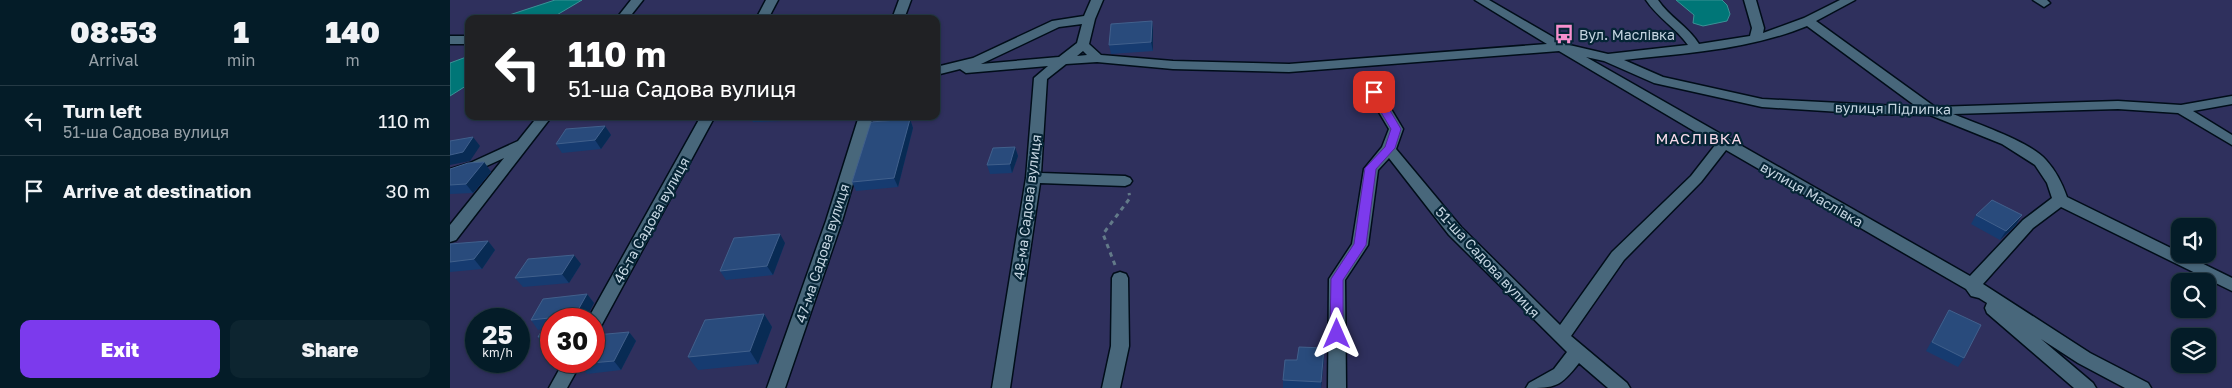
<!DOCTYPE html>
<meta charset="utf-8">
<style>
:root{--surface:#041c28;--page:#0d2530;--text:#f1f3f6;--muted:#97a1a8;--line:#253a45;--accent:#7c3aed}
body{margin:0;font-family:"Golos Text",sans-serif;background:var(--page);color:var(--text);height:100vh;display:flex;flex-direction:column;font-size:19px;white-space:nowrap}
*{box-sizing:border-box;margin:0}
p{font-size:16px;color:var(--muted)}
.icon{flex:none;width:28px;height:28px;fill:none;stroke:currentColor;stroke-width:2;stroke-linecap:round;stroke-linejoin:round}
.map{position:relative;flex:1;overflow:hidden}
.sheet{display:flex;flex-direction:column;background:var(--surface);width:450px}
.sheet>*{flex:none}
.top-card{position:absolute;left:15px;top:15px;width:475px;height:105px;border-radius:10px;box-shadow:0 1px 4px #0004,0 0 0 1px var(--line);background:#202124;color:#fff;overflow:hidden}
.fabs{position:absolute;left:1721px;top:218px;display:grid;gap:10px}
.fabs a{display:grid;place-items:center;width:45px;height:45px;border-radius:10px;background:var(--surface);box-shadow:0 1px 4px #0004,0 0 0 1px var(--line);font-size:25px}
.speed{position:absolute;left:15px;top:308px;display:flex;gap:10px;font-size:25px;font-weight:700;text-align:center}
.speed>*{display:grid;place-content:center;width:65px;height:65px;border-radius:50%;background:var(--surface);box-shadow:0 1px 4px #0004,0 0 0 1px var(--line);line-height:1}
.speed small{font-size:12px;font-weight:400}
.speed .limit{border:8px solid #d22;background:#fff;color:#111}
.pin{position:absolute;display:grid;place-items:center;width:42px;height:42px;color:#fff;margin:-21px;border-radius:10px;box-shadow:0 2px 8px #0006}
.me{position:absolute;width:55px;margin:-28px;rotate:0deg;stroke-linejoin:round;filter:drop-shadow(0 0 4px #0008)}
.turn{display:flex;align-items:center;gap:18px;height:105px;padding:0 20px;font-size:22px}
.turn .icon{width:65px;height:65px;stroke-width:2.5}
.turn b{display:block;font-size:35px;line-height:42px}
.eta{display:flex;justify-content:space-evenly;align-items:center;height:85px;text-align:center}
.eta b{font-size:30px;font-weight:800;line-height:35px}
.cta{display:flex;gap:10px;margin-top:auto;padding:10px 20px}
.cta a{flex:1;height:58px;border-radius:10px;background:var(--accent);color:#fff;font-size:20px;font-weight:800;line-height:58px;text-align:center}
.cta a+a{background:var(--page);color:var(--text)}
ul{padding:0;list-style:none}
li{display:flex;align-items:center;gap:15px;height:70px;padding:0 20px;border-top:1px solid var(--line)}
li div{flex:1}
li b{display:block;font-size:19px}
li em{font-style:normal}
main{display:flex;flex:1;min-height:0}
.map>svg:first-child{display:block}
</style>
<main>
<section class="sheet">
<div class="eta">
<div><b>08:53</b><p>Arrival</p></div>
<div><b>1</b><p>min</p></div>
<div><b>140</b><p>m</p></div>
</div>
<ul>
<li><svg class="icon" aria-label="left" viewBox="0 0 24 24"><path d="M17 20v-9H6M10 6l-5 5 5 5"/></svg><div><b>Turn left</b><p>51-ша Садова вулиця</p></div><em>110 m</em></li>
<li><svg class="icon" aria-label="arrive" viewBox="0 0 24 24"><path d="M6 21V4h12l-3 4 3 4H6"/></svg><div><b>Arrive at destination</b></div><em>30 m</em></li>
</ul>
<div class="cta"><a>Exit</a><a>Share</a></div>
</section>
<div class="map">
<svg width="1782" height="388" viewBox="0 0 1782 388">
<rect width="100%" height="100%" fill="#062536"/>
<path fill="#2f305d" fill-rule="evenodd" d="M 0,0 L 1782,0 L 1782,388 L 0,388 ZM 19,19 L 486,19 L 486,116 L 19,116 ZM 1730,226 L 1758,226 L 1758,254 L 1730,254 ZM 1730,281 L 1758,281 L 1758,309 L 1730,309 ZM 26,319 L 69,319 L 69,361 L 26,361 ZM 101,319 L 144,319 L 144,361 L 101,361 ZM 1730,336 L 1758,336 L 1758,364 L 1730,364 Z"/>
<g fill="#007677" stroke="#3b9296">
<path d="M 105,0 L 132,0 L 100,19 L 47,19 Z"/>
<path d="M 1226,0 L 1272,0 L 1277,5 L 1280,14 L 1277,21 L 1253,26 L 1243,23 L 1244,15 Z"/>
<path d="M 19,56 L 19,84 L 0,96 L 0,63 Z"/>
</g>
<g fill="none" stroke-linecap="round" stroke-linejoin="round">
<defs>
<g id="minor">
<path d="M 181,0 L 193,0 L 178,19 L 166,19 Z"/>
<path d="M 316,0 L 328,0 L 318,19 L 306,19 Z"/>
<path d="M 449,0 L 461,0 L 454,19 L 442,19 Z"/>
<path d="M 641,0 L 653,0 L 645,19 L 639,44 L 651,55 L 723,61 L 839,64 L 1097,44 L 1025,0 L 1039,0 L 1115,44 L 1158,54 L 1238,45 C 1226,28 1208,18 1196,0 L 1208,0 C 1219,17 1238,26 1249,44 L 1300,36 L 1302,28 L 1294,0 L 1306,0 L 1314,28 L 1313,33 L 1354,18 L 1390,0 L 1405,0 L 1366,21 L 1485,107 L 1668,101 L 1731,105 L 1782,96 L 1782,104 L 1743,111 L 1782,135 L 1782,145 L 1728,113 L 1668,109 L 1503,114 C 1527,124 1579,141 1596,160 C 1606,171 1612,183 1617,197 L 1782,278 L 1782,291 L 1611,207 L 1583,228 L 1533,284 L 1640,353 L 1698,383 L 1701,388 L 1675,388 L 1628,363 L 1591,339 L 1643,383 L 1646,388 L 1624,388 L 1537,313 L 1535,308 L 1537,303 L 1529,298 L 1521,296 L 1516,289 L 1276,150 L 1251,182 L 1174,260 L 1121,336 L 1177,383 L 1180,388 L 1158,388 L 1129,363 C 1110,387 1106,388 1076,388 L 1079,383 L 1104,369 L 1117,352 L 999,235 L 939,158 L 928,170 L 918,245 L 895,280 L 896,388 L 878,388 L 879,279 L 902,244 L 914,169 L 932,147 L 939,129 L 917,92 L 919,89 L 929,89 L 953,129 L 946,149 L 1011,227 L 1110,325 L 1162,252 L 1241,176 L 1266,144 L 1109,51 L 839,72 L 723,69 L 647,62 L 616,64 L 597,79 L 591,173 L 675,176 L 680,178 L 682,181 L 680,184 L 675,186 L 590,183 L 560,388 L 542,388 L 576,178 L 584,78 L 598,66 L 516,73 L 510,69 L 486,75 L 486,67 L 523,58 L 602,21 L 634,16 ZM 632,24 L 627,43 L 609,57 L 531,64 L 609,27 ZM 1357,26 L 1467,107 L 1312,99 L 1213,77 L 1174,60 C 1236,53 1298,50 1357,26 ZM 633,51 L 637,55 L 627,56 ZM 1136,57 L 1154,61 L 1204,83 L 1312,107 L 1422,114 L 1480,115 L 1552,144 L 1585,165 L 1597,183 L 1602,198 L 1573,220 L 1520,276 Z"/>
<path d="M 1583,0 L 1597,0 L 1600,3 L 1594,7 Z"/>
<rect x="0" y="36" width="19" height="8"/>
<path d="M 88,116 L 102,116 L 6,240 L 0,242 L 0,225 L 54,158 L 30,169 L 0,179 L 0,169 L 20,163 L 68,141 Z"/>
<path d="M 251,116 L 265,116 L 150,328 L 144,330 L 144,319 L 138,319 Z"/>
<path d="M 409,116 L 423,116 L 392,221 L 335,388 L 317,388 L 376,221 Z"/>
<path d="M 670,272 L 676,274 L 678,278 L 679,346 L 670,388 L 652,388 L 661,346 L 662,278 L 664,274 Z"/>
<path d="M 114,361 L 132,361 L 117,388 L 99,388 Z"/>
</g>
</defs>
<use href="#minor" stroke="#000d19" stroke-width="3"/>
<path stroke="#637a89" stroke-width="3" stroke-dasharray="4.5 4.5" stroke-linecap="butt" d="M 665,265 L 653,234 L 680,198 L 679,193"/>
<use href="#minor" fill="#48677b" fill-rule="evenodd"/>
</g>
<g fill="#163b70">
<path d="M 702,21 L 703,30 L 703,51 L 661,54 L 659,45 Z"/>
<path d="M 300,116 L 335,116 L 333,121 L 303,122 Z"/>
<path d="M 460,119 L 463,128 L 448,187 L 406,191 L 402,182 Z"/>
<path d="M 155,126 L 161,135 L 151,149 L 112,153 L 106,144 Z"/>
<path d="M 565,147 L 568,156 L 562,173 L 540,174 L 537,165 Z"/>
<path d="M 34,162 L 41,172 L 23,193 L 0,194 L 0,169 Z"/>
<path d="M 1526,215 L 1566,225 L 1550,240 L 1521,224 Z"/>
<path d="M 38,241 L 45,250 L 32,269 L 0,272 L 0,244 Z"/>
<path d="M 335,243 L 323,275 L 276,280 L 270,271 Z"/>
<path d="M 131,264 L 119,283 L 73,287 L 65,278 Z"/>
<path d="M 137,294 L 144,303 L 101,319 L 101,346 L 96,347 L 88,337 L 93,329 L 88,330 L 81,320 Z"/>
<path d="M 1499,310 L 1514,358 L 1508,367 L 1476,351 Z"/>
<path d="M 314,314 L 322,327 L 308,364 L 248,370 L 238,357 Z"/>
<path d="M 179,332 L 186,341 L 171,370 L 137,374 L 129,364 Z"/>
<path d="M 874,348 L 874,357 L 871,388 L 833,388 L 833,380 L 847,360 Z"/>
</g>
<g fill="#082b54">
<path d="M 702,21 L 703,30 L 703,51 L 701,42 Z"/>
<path d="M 331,116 L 335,116 L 333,121 Z"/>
<path d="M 460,119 L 463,128 L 448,187 L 444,178 Z"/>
<path d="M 155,126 L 161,135 L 151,149 L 145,140 Z"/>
<path d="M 23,137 L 30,146 L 20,161 L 0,165 L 0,155 Z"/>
<path d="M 565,147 L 568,156 L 562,173 L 560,164 Z"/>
<path d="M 34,162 L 41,172 L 23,193 L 16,184 Z"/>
<path d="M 1572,215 L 1566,225 L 1550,240 L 1556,231 Z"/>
<path d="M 330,234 L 335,243 L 323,275 L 317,266 Z"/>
<path d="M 38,241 L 45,250 L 32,269 L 24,259 Z"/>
<path d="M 124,255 L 131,264 L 119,283 L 112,274 Z"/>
<path d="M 137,294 L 144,303 L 136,319 L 123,319 Z"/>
<path d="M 314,314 L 322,327 L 308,364 L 300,351 Z"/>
<path d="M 179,332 L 186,341 L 171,370 L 164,361 Z"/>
<path d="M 874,348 L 874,357 L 871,388 L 871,382 Z"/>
</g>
<g fill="#294b7c" stroke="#41608c">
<path d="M 702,21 L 701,42 L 659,45 L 661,24 Z"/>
<path d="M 460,119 L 444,178 L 402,182 L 421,122 Z"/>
<path d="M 155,126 L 145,140 L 106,144 L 116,129 Z"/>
<path d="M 23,137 L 13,152 L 0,155 L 0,141 Z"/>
<path d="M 565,147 L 560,164 L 537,165 L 543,148 Z"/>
<path d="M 34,162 L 16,184 L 0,185 L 0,169 L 18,163 Z"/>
<path d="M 1542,200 L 1572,215 L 1556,231 L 1526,215 Z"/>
<path d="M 330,234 L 317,266 L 270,271 L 284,238 Z"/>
<path d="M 38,241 L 24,259 L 0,262 L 0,244 Z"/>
<path d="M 124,255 L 112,274 L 65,278 L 78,259 Z"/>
<path d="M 137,294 L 123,319 L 101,319 L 101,336 L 88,337 L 99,318 L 81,320 L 93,299 Z"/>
<path d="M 1499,310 L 1531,325 L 1514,358 L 1482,342 Z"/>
<path d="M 314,314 L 300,351 L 238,357 L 255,320 Z"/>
<path d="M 179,332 L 164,361 L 129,364 L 131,361 L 144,361 L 144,339 L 146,335 Z"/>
<path d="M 849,347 L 874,348 L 871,382 L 833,380 L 835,360 L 847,360 Z"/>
</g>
<path fill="#7c3aed" stroke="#51269a" d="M 924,89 L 929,92 L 951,129 L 945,148 L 926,169 L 916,245 L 893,280 L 893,334 L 892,337 L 882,337 L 880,334 L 881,279 L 904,244 L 915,168 L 935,147 L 941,129 L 919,92 Z"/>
<defs>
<symbol id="bus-bare" viewBox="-9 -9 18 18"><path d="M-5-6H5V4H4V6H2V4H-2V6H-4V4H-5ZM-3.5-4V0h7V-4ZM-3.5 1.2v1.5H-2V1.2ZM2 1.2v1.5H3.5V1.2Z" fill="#f790ce" stroke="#062536" stroke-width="2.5" paint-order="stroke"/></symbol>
</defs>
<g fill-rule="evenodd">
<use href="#bus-bare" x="1100" y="20" width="28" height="28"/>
</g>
<g text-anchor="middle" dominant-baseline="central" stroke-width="4.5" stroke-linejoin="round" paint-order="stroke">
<g font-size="14" fill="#c4d4e0" stroke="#062536" text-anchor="start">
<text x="1129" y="34">Вул. Маслівка</text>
</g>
<g font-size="14" fill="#c4d4e0" stroke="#062536">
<text transform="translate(1443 108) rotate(1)">вулиця Підлипка</text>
<text transform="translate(1362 194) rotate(30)">вулиця Маслівка</text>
<text transform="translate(577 207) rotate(-83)">48-ма Садова вулиця</text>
<text transform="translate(201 220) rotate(-61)">46-та Садова вулиця</text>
<text transform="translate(372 253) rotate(-72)">47-ма Садова вулиця</text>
<text transform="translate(1038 262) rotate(47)">51-ша Садова вулиця</text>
</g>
<g font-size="15" letter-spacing="1" fill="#f8daea" stroke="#062536">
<text x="1249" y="138">МАСЛІВКА</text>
</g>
</g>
</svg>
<div class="fabs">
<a><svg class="icon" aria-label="sound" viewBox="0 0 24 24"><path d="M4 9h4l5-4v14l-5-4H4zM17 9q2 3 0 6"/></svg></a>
<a><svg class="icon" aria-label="search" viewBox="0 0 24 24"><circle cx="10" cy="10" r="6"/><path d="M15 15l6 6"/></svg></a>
<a><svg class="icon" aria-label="layers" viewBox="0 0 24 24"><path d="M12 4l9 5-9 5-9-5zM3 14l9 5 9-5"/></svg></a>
</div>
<div class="speed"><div>25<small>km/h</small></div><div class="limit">30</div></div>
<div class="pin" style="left:924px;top:92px;background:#d93025"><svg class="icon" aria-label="arrive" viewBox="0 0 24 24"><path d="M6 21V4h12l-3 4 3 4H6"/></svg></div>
<svg class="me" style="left:887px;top:334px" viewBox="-20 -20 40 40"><path d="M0-17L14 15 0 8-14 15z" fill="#7c3aed" stroke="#fff" stroke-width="4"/></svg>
<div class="top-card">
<div class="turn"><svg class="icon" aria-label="left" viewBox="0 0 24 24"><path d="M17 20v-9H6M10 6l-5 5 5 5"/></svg><div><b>110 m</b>51-ша Садова вулиця</div></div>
</div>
</div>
</main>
